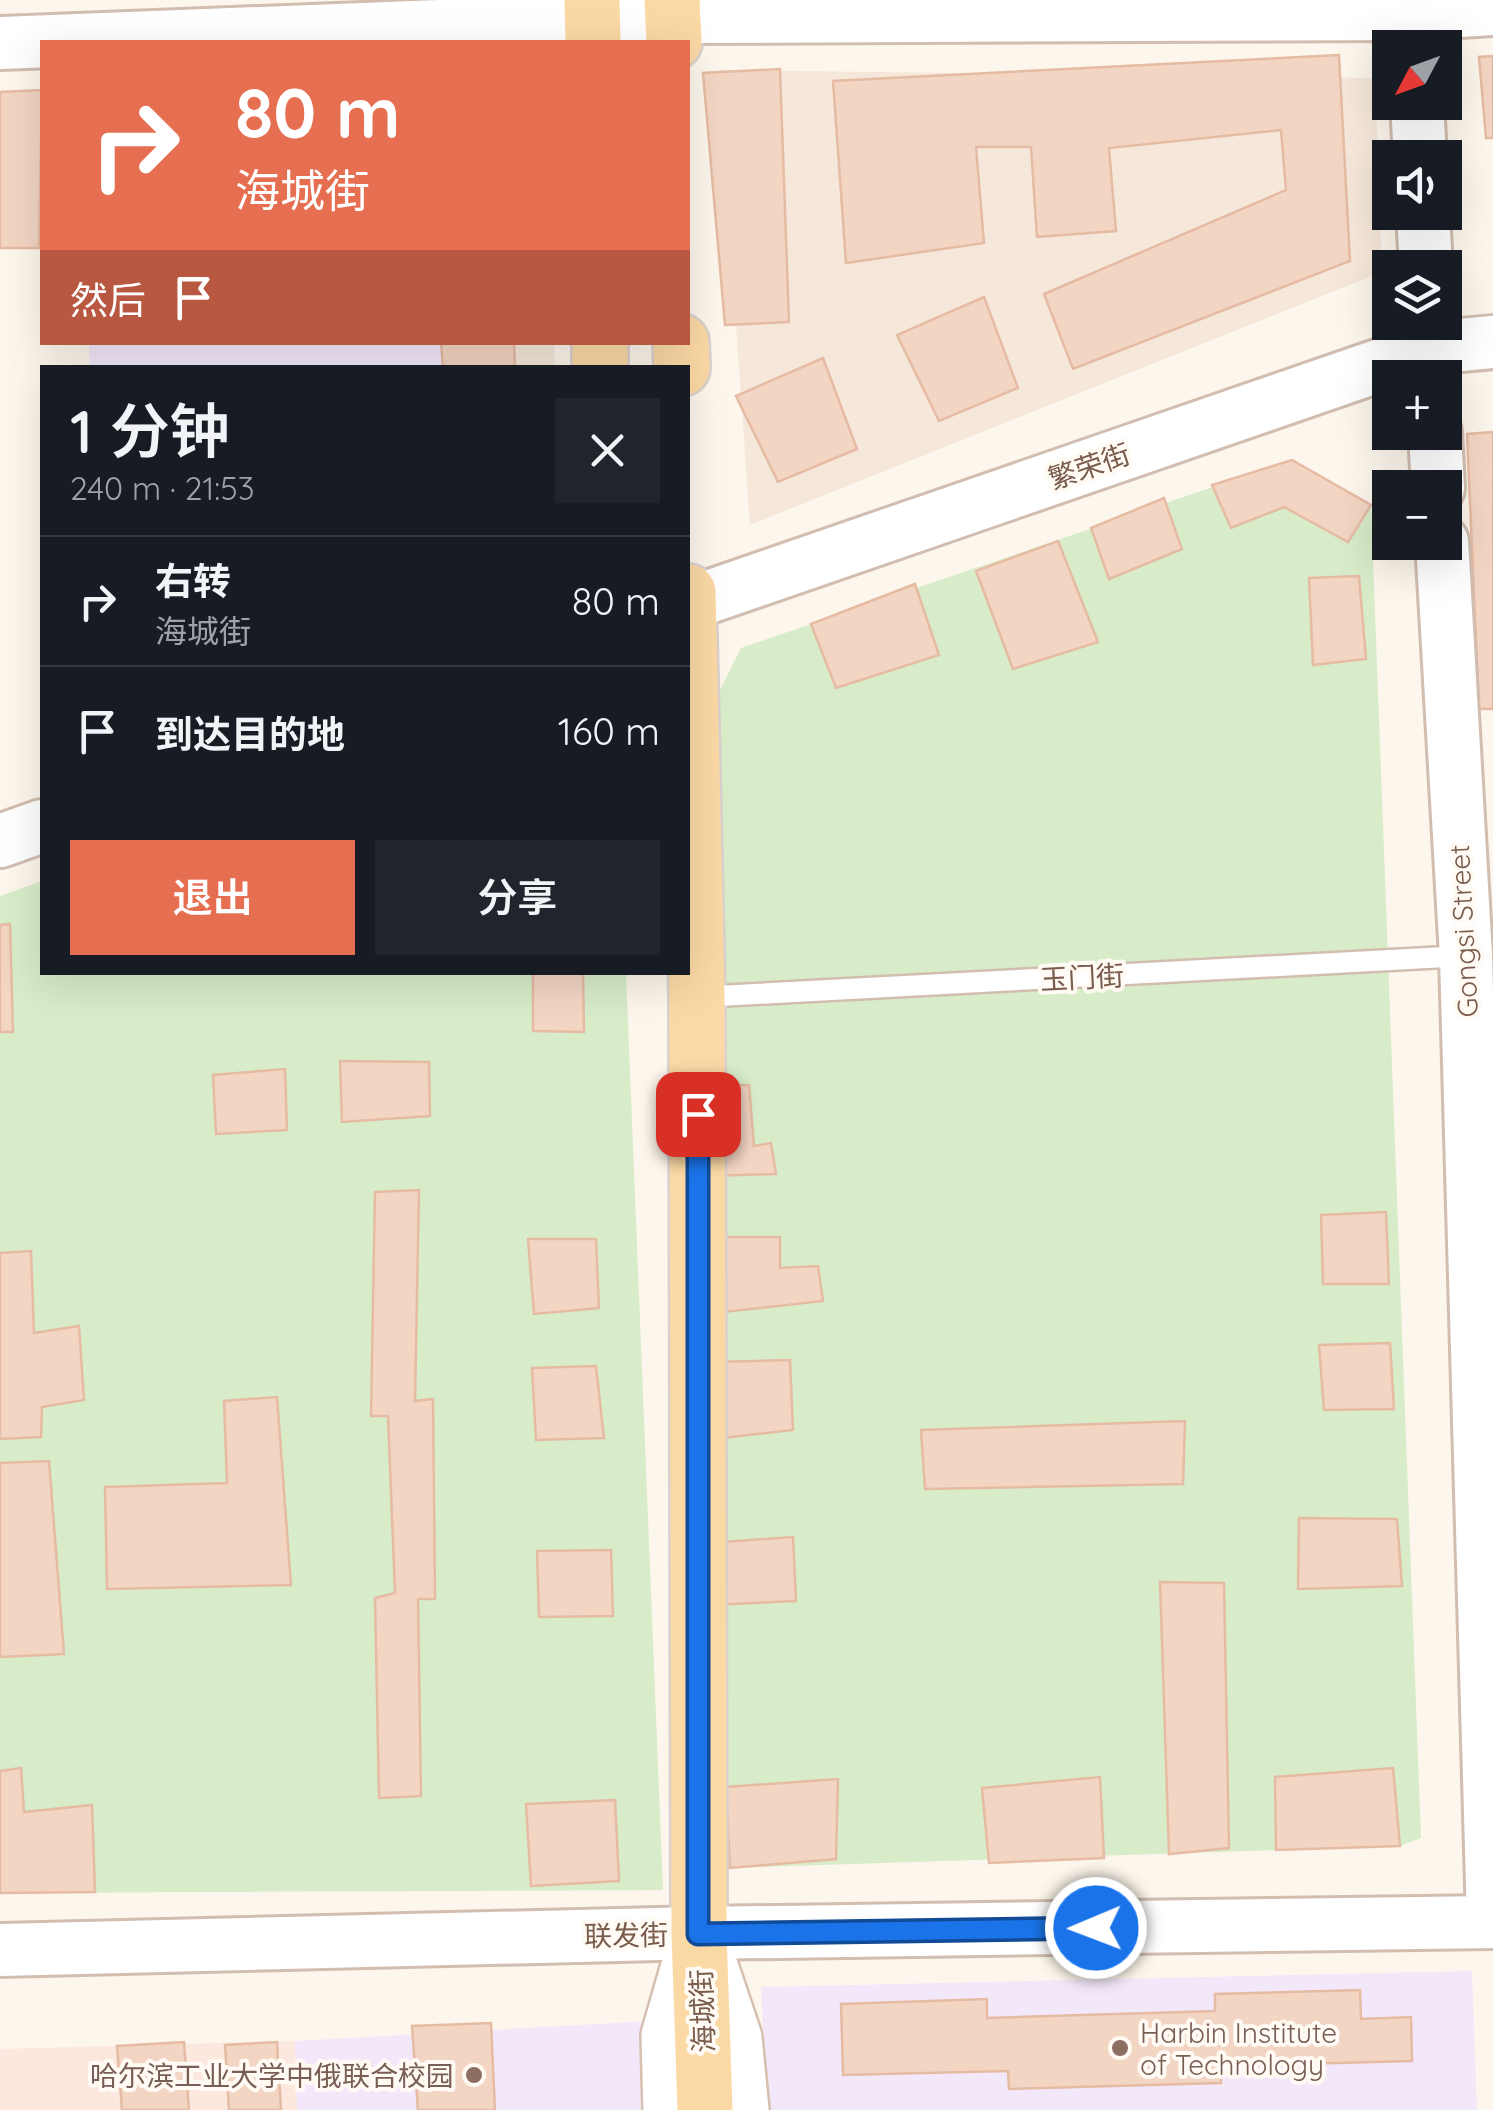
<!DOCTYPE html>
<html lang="zh">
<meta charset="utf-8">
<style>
:root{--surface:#171b24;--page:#20242c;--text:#f1f3f6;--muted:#9ea1a6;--line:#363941;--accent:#e76f51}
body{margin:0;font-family:Quicksand,"Noto Sans SC",sans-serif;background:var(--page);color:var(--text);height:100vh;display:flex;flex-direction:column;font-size:38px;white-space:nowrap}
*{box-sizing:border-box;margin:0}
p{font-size:32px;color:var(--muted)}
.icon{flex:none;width:55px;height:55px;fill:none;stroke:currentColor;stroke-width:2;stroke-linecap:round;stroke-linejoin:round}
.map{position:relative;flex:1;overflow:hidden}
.side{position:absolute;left:40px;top:365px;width:650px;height:610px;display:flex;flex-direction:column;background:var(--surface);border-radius:0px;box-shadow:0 10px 40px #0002}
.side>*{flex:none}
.guide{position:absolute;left:40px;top:40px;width:650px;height:305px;border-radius:0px;box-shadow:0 10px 40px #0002;background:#e76f51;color:#fff;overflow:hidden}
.needle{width:65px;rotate:229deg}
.fabs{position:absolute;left:1372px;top:30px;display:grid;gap:20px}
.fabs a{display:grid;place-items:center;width:90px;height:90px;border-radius:0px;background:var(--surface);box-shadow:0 10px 40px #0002;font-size:50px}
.pin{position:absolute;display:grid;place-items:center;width:85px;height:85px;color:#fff;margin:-42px;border-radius:20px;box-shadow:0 5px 15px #0006}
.me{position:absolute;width:110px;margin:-55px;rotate:269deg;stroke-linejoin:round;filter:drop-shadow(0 0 8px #0008)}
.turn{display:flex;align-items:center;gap:35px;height:210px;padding:0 30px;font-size:45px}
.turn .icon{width:130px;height:130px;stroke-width:2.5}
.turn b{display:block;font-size:70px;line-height:85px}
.then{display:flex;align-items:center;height:95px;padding:0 30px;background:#0003;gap:20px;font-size:38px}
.round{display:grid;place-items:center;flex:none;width:105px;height:105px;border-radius:0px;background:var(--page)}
.overview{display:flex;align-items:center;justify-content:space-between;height:170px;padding:0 30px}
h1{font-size:60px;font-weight:600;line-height:75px}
.action{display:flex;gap:20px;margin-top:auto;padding:20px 30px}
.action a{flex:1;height:115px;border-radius:0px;background:var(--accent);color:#fff;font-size:40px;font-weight:600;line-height:115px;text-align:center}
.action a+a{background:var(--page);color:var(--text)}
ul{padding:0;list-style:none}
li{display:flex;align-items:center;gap:30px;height:130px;padding:0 30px;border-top:2px solid var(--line)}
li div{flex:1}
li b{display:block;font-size:38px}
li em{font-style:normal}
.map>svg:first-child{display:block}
</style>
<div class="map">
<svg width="1493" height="2110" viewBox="0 0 1493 2110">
<rect width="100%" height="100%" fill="#fdf6ec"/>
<g fill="#f5e8da">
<path d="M 718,70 L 1375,78 L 1382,272 L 750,525 Z"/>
<path d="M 465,343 L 554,343 L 555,367 L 467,367 Z"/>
</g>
<path fill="#fde8e0" d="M 295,2041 L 297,2110 L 0,2110 L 0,2049 Z"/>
<g fill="#f3e8fa">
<path d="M 89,343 L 448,343 L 449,367 L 90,367 Z"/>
<path d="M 1472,1971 L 1477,2110 L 767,2110 L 761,1987 Z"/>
<path d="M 651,2021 L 654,2110 L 297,2110 L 295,2041 Z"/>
</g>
<g fill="#d8ecc9">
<path d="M 1292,460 L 1371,505 L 1421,1838 L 1400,1846 L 730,1868 L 705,720 L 741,648 Z"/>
<path d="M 42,881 L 42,972 L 626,973 L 663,1890 L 0,1893 L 0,896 Z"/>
</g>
<g fill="#f3d5c3" stroke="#e6bba3" stroke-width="2.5">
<path d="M 1339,55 L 1350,261 L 1073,369 L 1044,294 L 1286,190 L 1281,130 L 1109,148 L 1116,231 L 1037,237 L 1031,147 L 976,147 L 984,243 L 846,263 L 833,81 Z"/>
<path d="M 1493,56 L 1493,138 L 1486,138 L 1479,57 Z"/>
<path d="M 780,69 L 789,322 L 725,325 L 703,73 Z"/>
<path d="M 42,90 L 39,248 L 0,248 L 0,92 Z"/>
<path d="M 984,297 L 1018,388 L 939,421 L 897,335 Z"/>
<path d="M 441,342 L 514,342 L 515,368 L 443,368 Z"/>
<path d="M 823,358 L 857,449 L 778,482 L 736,396 Z"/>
<path d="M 1493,432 L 1493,709 L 1479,709 L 1467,434 Z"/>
<path d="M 1292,460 L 1371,505 L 1348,542 L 1284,507 L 1231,528 L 1212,485 Z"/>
<path d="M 1164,498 L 1182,549 L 1109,579 L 1091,528 Z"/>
<path d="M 1058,541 L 1098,642 L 1013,669 L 976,571 Z"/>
<path d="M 1359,576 L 1366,659 L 1313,665 L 1309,578 Z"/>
<path d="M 915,584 L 939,655 L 836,688 L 811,624 Z"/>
<path d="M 10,924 L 13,1032 L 0,1032 L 0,925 Z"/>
<path d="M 533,972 L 583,972 L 584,1032 L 533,1031 Z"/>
<path d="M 340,1061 L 429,1062 L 430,1116 L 342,1122 Z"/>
<path d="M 285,1069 L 287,1130 L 216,1134 L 213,1075 Z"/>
<path d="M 749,1085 L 754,1146 L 771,1143 L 776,1174 L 709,1176 L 710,1086 Z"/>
<path d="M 419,1190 L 415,1401 L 433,1399 L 435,1599 L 418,1599 L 421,1796 L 379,1798 L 375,1598 L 395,1593 L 388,1416 L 371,1416 L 375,1192 Z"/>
<path d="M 1386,1212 L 1389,1284 L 1323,1284 L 1321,1215 Z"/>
<path d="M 709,1237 L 780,1237 L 780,1268 L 818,1266 L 823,1301 L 713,1313 Z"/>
<path d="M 528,1239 L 596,1239 L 599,1308 L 534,1314 Z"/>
<path d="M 31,1251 L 34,1333 L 79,1326 L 84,1400 L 42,1407 L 41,1437 L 0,1439 L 0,1253 Z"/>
<path d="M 1390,1343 L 1394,1409 L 1324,1410 L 1319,1345 Z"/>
<path d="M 790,1360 L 793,1430 L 713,1439 L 712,1362 Z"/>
<path d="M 596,1366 L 604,1438 L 536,1440 L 532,1368 Z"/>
<path d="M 277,1397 L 291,1585 L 107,1589 L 105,1487 L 227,1483 L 224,1401 Z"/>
<path d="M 1185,1421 L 1183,1484 L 925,1489 L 921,1430 Z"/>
<path d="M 49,1461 L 64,1654 L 0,1657 L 0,1463 Z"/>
<path d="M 1299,1518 L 1397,1519 L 1402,1586 L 1298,1589 Z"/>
<path d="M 793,1537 L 796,1601 L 712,1605 L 709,1543 Z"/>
<path d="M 611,1550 L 613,1616 L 539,1617 L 537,1551 Z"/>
<path d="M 1160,1582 L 1224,1583 L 1229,1848 L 1169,1854 Z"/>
<path d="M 21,1768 L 24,1812 L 92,1805 L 95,1892 L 0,1893 L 0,1771 Z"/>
<path d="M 1393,1768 L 1400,1846 L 1276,1850 L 1275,1777 Z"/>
<path d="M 1100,1777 L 1104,1858 L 989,1863 L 982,1788 Z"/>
<path d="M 838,1779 L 836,1859 L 730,1868 L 726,1787 Z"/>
<path d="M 615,1800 L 619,1881 L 531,1886 L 526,1804 Z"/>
<path d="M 1360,1990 L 1361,2019 L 1411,2017 L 1412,2061 L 1221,2066 L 1221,2083 L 1009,2089 L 1008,2071 L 843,2075 L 841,2004 L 987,1999 L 987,2018 L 1215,2011 L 1215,1994 Z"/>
<path d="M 491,2023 L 495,2110 L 418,2110 L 412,2026 Z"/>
<path d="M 184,2042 L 189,2110 L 122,2110 L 117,2046 Z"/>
<path d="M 277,2042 L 281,2110 L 229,2110 L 225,2045 Z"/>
</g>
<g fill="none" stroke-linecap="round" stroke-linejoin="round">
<defs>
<path id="service" d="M 699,997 L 1464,956"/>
<g id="tertiary">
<path d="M 0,43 L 673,17 L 1413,14 L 1493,9"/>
<path d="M 1417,102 L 1420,158"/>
<path d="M 1423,212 L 1426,268"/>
<path d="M 1435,432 L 1438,488"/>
<path d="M 1442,542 L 1466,956 L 1493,1920"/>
<path d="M 688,604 L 1430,348 L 1493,342"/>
<path d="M 0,841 L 42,826"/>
<path d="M 0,1950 L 699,1933 L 1493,1922"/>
</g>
<g id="secondary">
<path d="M 706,1955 L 734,2038 L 741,2110"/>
<path d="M 671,2110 L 669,2036 L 695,1946"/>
</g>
<g id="primary">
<path d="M 592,0 L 593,42"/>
<path d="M 672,0 L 674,42"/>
<path d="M 600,342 L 600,368"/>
<path d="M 681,342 L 682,368"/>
<path d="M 688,592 L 697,997 L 699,1933 L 705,2110"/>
</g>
</defs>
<use href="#service" stroke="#d1beb0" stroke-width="25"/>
<use href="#tertiary" stroke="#d1beb0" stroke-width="58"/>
<use href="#secondary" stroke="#d6c0b0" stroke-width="60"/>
<use href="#primary" stroke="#dad1cd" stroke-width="60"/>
<use href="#service" stroke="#fff" stroke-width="20"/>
<use href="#tertiary" stroke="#fff" stroke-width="52"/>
<use href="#secondary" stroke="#fff" stroke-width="55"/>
<use href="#primary" stroke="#fbd9a5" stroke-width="55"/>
</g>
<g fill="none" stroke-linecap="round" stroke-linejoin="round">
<defs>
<path id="route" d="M 698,1114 L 698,1934 L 1096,1928"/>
</defs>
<use href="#route" stroke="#114b97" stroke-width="25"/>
<use href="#route" stroke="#1a73e8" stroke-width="18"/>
</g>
<g fill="#8d6e63" stroke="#fffaf3" stroke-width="4">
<circle cx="1120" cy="2048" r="10"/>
<circle cx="474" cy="2075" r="10"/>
</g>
<g text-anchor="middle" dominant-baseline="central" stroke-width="8" stroke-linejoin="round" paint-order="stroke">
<g font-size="28" fill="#7a5c4d" stroke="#fffaf3">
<text transform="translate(1089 466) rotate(-19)">繁荣街</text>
<text transform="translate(1463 931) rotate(-93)">Gongsi Street</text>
<text transform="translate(1082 977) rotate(-3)">玉门街</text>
<text transform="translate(626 1935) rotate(-1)">联发街</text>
<text transform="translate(702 2011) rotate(-92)">海城街</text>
</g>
<g font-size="28" fill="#785e54" stroke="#fffaf3" text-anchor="start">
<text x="1140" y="2032">Harbin Institute<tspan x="1140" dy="32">of Technology</tspan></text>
<text x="454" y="2075" text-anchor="end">哈尔滨工业大学中俄联合校园</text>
</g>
</g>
</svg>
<div class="fabs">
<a><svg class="needle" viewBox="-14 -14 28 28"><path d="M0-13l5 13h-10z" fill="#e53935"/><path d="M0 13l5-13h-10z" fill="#9ea1a6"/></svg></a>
<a><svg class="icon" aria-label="sound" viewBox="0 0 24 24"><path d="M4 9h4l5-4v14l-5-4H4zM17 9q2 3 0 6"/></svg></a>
<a><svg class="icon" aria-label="layers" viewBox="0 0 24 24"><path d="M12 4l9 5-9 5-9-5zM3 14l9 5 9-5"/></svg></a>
<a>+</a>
<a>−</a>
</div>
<div class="pin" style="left:698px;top:1114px;background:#d93025"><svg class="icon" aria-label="arrive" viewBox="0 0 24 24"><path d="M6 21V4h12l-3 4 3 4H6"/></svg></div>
<svg class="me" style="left:1096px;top:1928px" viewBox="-20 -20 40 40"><circle r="17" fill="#1a73e8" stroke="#fff" stroke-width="3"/><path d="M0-11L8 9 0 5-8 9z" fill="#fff"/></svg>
<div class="guide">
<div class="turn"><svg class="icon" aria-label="right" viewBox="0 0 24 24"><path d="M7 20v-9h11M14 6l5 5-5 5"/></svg><div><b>80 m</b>海城街</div></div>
<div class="then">然后<svg class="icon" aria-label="arrive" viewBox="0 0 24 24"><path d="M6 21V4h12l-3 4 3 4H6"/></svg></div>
</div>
<section class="side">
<div class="overview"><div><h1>1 分钟</h1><p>240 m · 21:53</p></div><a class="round"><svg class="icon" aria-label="close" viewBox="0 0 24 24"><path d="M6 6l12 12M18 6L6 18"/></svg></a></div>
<ul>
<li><svg class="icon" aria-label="right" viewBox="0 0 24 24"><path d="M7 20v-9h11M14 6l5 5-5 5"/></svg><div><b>右转</b><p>海城街</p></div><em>80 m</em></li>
<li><svg class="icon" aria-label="arrive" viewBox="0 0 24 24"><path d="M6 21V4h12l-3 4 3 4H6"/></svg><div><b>到达目的地</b></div><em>160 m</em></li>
</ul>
<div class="action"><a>退出</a><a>分享</a></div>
</section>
</div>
